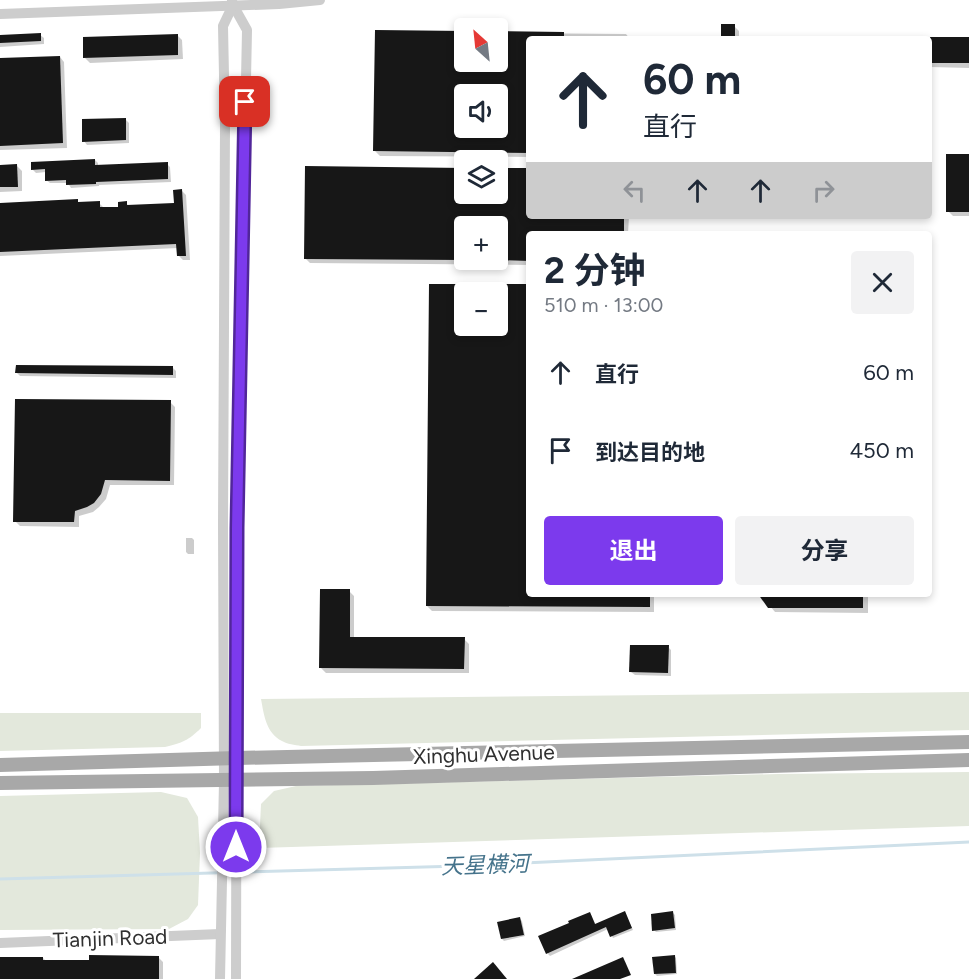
<!DOCTYPE html>
<html lang="zh">
<meta charset="utf-8">
<style>
:root{--surface:#fff;--page:#f2f2f3;--text:#1f2937;--muted:#747a83;--accent:#7c3aed}
body{margin:0;font-family:Figtree,"Noto Sans SC",sans-serif;background:var(--page);color:var(--text);height:100vh;display:flex;flex-direction:column;font-size:22px;white-space:nowrap}
*{box-sizing:border-box;margin:0}
p{font-size:20px;color:var(--muted)}
.icon{flex:none;width:33px;height:33px;fill:none;stroke:currentColor;stroke-width:2;stroke-linecap:round;stroke-linejoin:round}
.map{position:relative;flex:1;overflow:hidden}
.drawer{position:absolute;left:526px;top:231px;width:406px;height:366px;display:flex;flex-direction:column;background:var(--surface);border-radius:6px;box-shadow:0 3px 9px #0003}
.drawer>*{flex:none}
.hud{position:absolute;left:526px;top:36px;width:406px;height:183px;border-radius:6px;box-shadow:0 3px 9px #0003;background:#fff;color:var(--text);overflow:hidden}
.needle{width:39px;rotate:333deg}
.tools{position:absolute;left:454px;top:18px;display:grid;gap:12px}
.tools a{display:grid;place-items:center;width:54px;height:54px;border-radius:6px;background:var(--surface);box-shadow:0 3px 9px #0003;font-size:30px}
.pin{position:absolute;display:grid;place-items:center;width:51px;height:51px;color:#fff;margin:-26px;border-radius:12px;box-shadow:0 3px 9px #0006}
.me{position:absolute;width:66px;margin:-33px;rotate:0deg;stroke-linejoin:round;filter:drop-shadow(0 0 4px #0008)}
.turn{display:flex;align-items:center;gap:21px;height:126px;padding:0 18px;font-size:27px}
.turn .icon{width:78px;height:78px;stroke-width:2.5}
.turn b{display:block;font-size:42px;line-height:51px}
.lanes{display:flex;align-items:center;height:57px;padding:0 18px;background:#0003;justify-content:center;gap:30px;direction:ltr}
.lanes .off{opacity:.35}
.round{display:grid;place-items:center;flex:none;width:63px;height:63px;border-radius:6px;background:var(--page)}
.summary{display:flex;align-items:center;justify-content:space-between;height:102px;padding:0 18px}
h1{font-size:36px;font-weight:700;line-height:45px}
.cta{display:flex;gap:12px;margin-top:auto;padding:12px 18px}
.cta a{flex:1;height:69px;border-radius:6px;background:var(--accent);color:#fff;font-size:24px;font-weight:700;line-height:69px;text-align:center}
.cta a+a{background:var(--page);color:var(--text)}
ul{padding:0;list-style:none}
li{display:flex;align-items:center;gap:18px;height:78px;padding:0 18px}
li div{flex:1}
li b{display:block;font-size:22px}
li em{font-style:normal}
.map>svg:first-child{display:block}
</style>
<div class="map">
<svg width="969" height="979" viewBox="0 0 969 979">
<rect width="100%" height="100%" fill="#fff"/>
<g fill="#e3e8dc">
<path d="M 969,692 L 969,730 L 301,746 C 295,745 287,744 282,741 C 266,733 264,715 261,699 Z"/>
<path d="M 0,713 L 201,713 L 201,728 C 189,740 182,743 165,747 L 0,751 Z"/>
<path d="M 969,772 L 969,826 L 259,848 L 261,804 L 274,791 L 296,786 L 778,774 Z"/>
<path d="M 161,792 L 187,798 L 198,817 L 200,853 L 198,905 L 188,919 L 169,929 L 0,930 L 0,796 Z"/>
</g>
<g fill="#0003" fill-rule="evenodd">
<path d="M 734,26 L 739,31 L 739,39 L 722,39 Z"/>
<path d="M 465,32 L 465,62 L 498,62 L 498,33 L 626,34 L 630,39 L 530,39 L 530,157 L 380,156 L 375,151 ZM 465,94 L 498,94 L 498,128 L 465,128 Z"/>
<path d="M 40,35 L 44,38 L 44,44 L 0,47 L 0,37 Z"/>
<path d="M 177,35 L 182,40 L 183,59 L 90,63 L 85,58 Z"/>
<path d="M 874,38 L 969,39 L 969,68 L 930,67 L 930,39 Z"/>
<path d="M 60,57 L 64,62 L 67,148 L 0,150 L 0,60 Z"/>
<path d="M 125,119 L 129,123 L 129,143 L 87,145 L 84,141 Z"/>
<path d="M 969,155 L 969,216 L 953,216 L 948,211 Z"/>
<path d="M 95,160 L 98,163 L 98,166 L 167,164 L 170,167 L 171,182 L 99,185 L 99,186 L 71,188 L 68,183 L 50,183 L 46,180 L 46,172 L 36,173 L 32,169 Z"/>
<path d="M 0,166 L 17,166 L 22,171 L 22,191 L 0,192 Z"/>
<path d="M 465,169 L 465,194 L 498,194 L 498,170 L 530,216 L 629,216 L 628,234 L 530,234 L 530,265 L 310,263 L 305,258 ZM 465,226 L 498,226 L 498,260 L 465,260 Z"/>
<path d="M 182,191 L 186,195 L 190,260 L 183,260 L 178,255 L 178,248 L 0,256 L 0,204 L 77,201 L 80,204 L 99,203 L 104,208 L 120,208 L 126,203 L 129,206 L 175,204 Z"/>
<path d="M 430,285 L 530,286 L 530,594 L 654,594 L 654,612 L 432,611 L 427,606 ZM 465,292 L 498,292 L 498,326 L 465,326 Z"/>
<path d="M 172,367 L 176,371 L 176,378 L 20,376 L 17,373 Z"/>
<path d="M 170,402 L 175,407 L 174,485 L 110,485 L 106,499 L 99,507 L 93,512 L 79,516 L 79,527 L 20,526 L 15,521 Z"/>
<path d="M 186,538 L 192,538 L 194,540 L 194,554 L 188,554 L 186,552 Z"/>
<path d="M 349,591 L 354,596 L 354,638 L 464,639 L 469,644 L 469,673 L 326,673 L 321,668 Z"/>
<path d="M 760,594 L 868,594 L 868,613 L 775,612 Z"/>
<path d="M 668,647 L 671,650 L 671,676 L 635,675 L 631,672 Z"/>
<path d="M 673,913 L 675,915 L 676,930 L 656,932 L 654,930 Z"/>
<path d="M 591,915 L 596,925 L 626,915 L 633,930 L 613,938 L 608,929 L 550,956 L 548,954 L 540,937 Z"/>
<path d="M 520,919 L 522,921 L 525,936 L 504,941 L 502,939 Z"/>
<path d="M 674,956 L 676,958 L 677,974 L 657,976 L 655,974 Z"/>
<path d="M 158,957 L 163,962 L 163,979 L 0,979 L 0,959 L 43,958 L 46,961 L 91,961 Z"/>
</g>
<g fill="none" stroke-linecap="round" stroke-linejoin="round">
<path stroke="#cee0e9" stroke-width="3" d="M 0,879 L 460,866 L 969,842"/>
</g>
<g fill="#171717" fill-rule="evenodd">
<rect x="721" y="24" width="14" height="15"/>
<path d="M 375,30 L 465,31 L 465,62 L 498,62 L 498,31 L 564,32 L 564,39 L 530,39 L 530,153 L 373,151 ZM 465,94 L 498,94 L 498,128 L 465,128 Z"/>
<path d="M 41,33 L 41,41 L 0,43 L 0,35 Z"/>
<path d="M 178,34 L 178,55 L 83,58 L 83,37 Z"/>
<rect x="930" y="37" width="39" height="26"/>
<path d="M 60,56 L 63,143 L 0,146 L 0,58 Z"/>
<path d="M 126,118 L 126,140 L 82,142 L 82,119 Z"/>
<rect x="946" y="154" width="23" height="58"/>
<path d="M 95,159 L 95,165 L 168,162 L 168,179 L 96,182 L 96,184 L 66,185 L 66,180 L 45,181 L 45,169 L 31,170 L 31,162 Z"/>
<path d="M 17,164 L 18,187 L 0,187 L 0,165 Z"/>
<path d="M 305,166 L 465,168 L 465,194 L 498,194 L 498,168 L 530,168 L 530,216 L 624,216 L 624,234 L 530,234 L 530,261 L 498,260 L 498,226 L 465,226 L 465,260 L 304,259 Z"/>
<path d="M 182,189 L 186,256 L 177,256 L 176,244 L 0,252 L 0,203 L 78,199 L 78,202 L 100,201 L 100,207 L 118,207 L 118,202 L 127,201 L 127,205 L 174,203 L 173,190 Z"/>
<path d="M 429,284 L 530,284 L 530,594 L 650,594 L 650,607 L 426,606 ZM 465,292 L 498,292 L 498,326 L 465,326 Z"/>
<path d="M 16,365 L 173,366 L 173,375 L 15,373 Z"/>
<path d="M 15,399 L 171,400 L 170,481 L 105,480 L 101,494 L 94,503 L 87,507 L 75,511 L 74,522 L 13,522 Z"/>
<path d="M 320,589 L 350,589 L 350,637 L 465,637 L 464,669 L 319,668 Z"/>
<path d="M 758,594 L 863,594 L 863,608 L 768,608 Z"/>
<path d="M 630,645 L 669,645 L 668,673 L 629,672 Z"/>
<path d="M 625,911 L 632,928 L 610,937 L 606,927 L 546,954 L 538,936 L 569,923 L 568,921 L 590,912 L 595,924 Z"/>
<path d="M 673,911 L 675,928 L 652,931 L 651,914 Z"/>
<path d="M 520,917 L 524,935 L 501,939 L 497,922 Z"/>
<path d="M 89,955 L 159,956 L 159,979 L 0,979 L 0,957 L 43,957 L 43,960 L 89,960 Z"/>
<path d="M 675,955 L 676,973 L 654,974 L 652,957 Z"/>
<path d="M 623,957 L 631,975 L 620,979 L 572,979 Z"/>
<path d="M 493,962 L 507,979 L 474,979 Z"/>
</g>
<g fill="none" stroke-linecap="round" stroke-linejoin="round">
<g stroke="#cdcdcd" stroke-width="10">
<path d="M 232,0 L 233,5 L 247,30 L 237,529 L 236,979"/>
<path d="M 0,14 L 279,4 L 320,0"/>
<path d="M 0,943 L 220,934"/>
<path d="M 220,979 L 224,781 L 223,524 L 225,126 L 223,26 L 233,5"/>
</g>
<g stroke="#a8a8a8" stroke-width="14">
<path d="M 0,765 L 237,758 L 969,742"/>
<path d="M 0,783 L 373,778 L 969,760"/>
</g>
</g>
<g fill="none" stroke-linecap="round" stroke-linejoin="round">
<defs>
<path id="route" d="M 236,847 L 237,528 L 245,102"/>
</defs>
<use href="#route" stroke="#51269a" stroke-width="15"/>
<use href="#route" stroke="#7c3aed" stroke-width="10"/>
</g>
<g text-anchor="middle" dominant-baseline="central" stroke-width="6" stroke-linejoin="round" paint-order="stroke">
<g font-size="21" fill="#303030" stroke="#fff">
<text transform="translate(484 754) rotate(-2)">Xinghu Avenue</text>
<text transform="translate(110 938) rotate(-2)">Tianjin Road</text>
</g>
<g font-size="22" font-style="italic" fill="#45738b" stroke="#fff">
<text transform="translate(485 865) rotate(-2)">天星横河</text>
</g>
</g>
</svg>
<div class="tools">
<a><svg class="needle" viewBox="-14 -14 28 28"><path d="M0-13l5 13h-10z" fill="#e53935"/><path d="M0 13l5-13h-10z" fill="#747a83"/></svg></a>
<a><svg class="icon" aria-label="sound" viewBox="0 0 24 24"><path d="M4 9h4l5-4v14l-5-4H4zM17 9q2 3 0 6"/></svg></a>
<a><svg class="icon" aria-label="layers" viewBox="0 0 24 24"><path d="M12 4l9 5-9 5-9-5zM3 14l9 5 9-5"/></svg></a>
<a>+</a>
<a>−</a>
</div>
<div class="pin" style="left:245px;top:102px;background:#d93025"><svg class="icon" aria-label="arrive" viewBox="0 0 24 24"><path d="M6 21V4h12l-3 4 3 4H6"/></svg></div>
<svg class="me" style="left:236px;top:847px" viewBox="-20 -20 40 40"><circle r="17" fill="#7c3aed" stroke="#fff" stroke-width="3"/><path d="M0-11L8 9 0 5-8 9z" fill="#fff"/></svg>
<div class="hud">
<div class="turn"><svg class="icon" aria-label="ahead" viewBox="0 0 24 24"><path d="M12 20V5M6 11l6-6 6 6"/></svg><div><b>60 m</b>直行</div></div>
<div class="lanes"><svg class="icon off" aria-label="left" viewBox="0 0 24 24"><path d="M17 20v-9H6M10 6l-5 5 5 5"/></svg><svg class="icon" aria-label="ahead" viewBox="0 0 24 24"><path d="M12 20V5M6 11l6-6 6 6"/></svg><svg class="icon" aria-label="ahead" viewBox="0 0 24 24"><path d="M12 20V5M6 11l6-6 6 6"/></svg><svg class="icon off" aria-label="right" viewBox="0 0 24 24"><path d="M7 20v-9h11M14 6l5 5-5 5"/></svg></div>
</div>
<section class="drawer">
<div class="summary"><div><h1>2 分钟</h1><p>510 m · 13:00</p></div><a class="round"><svg class="icon" aria-label="close" viewBox="0 0 24 24"><path d="M6 6l12 12M18 6L6 18"/></svg></a></div>
<ul>
<li><svg class="icon" aria-label="ahead" viewBox="0 0 24 24"><path d="M12 20V5M6 11l6-6 6 6"/></svg><div><b>直行</b></div><em>60 m</em></li>
<li><svg class="icon" aria-label="arrive" viewBox="0 0 24 24"><path d="M6 21V4h12l-3 4 3 4H6"/></svg><div><b>到达目的地</b></div><em>450 m</em></li>
</ul>
<div class="cta"><a>退出</a><a>分享</a></div>
</section>
</div>
